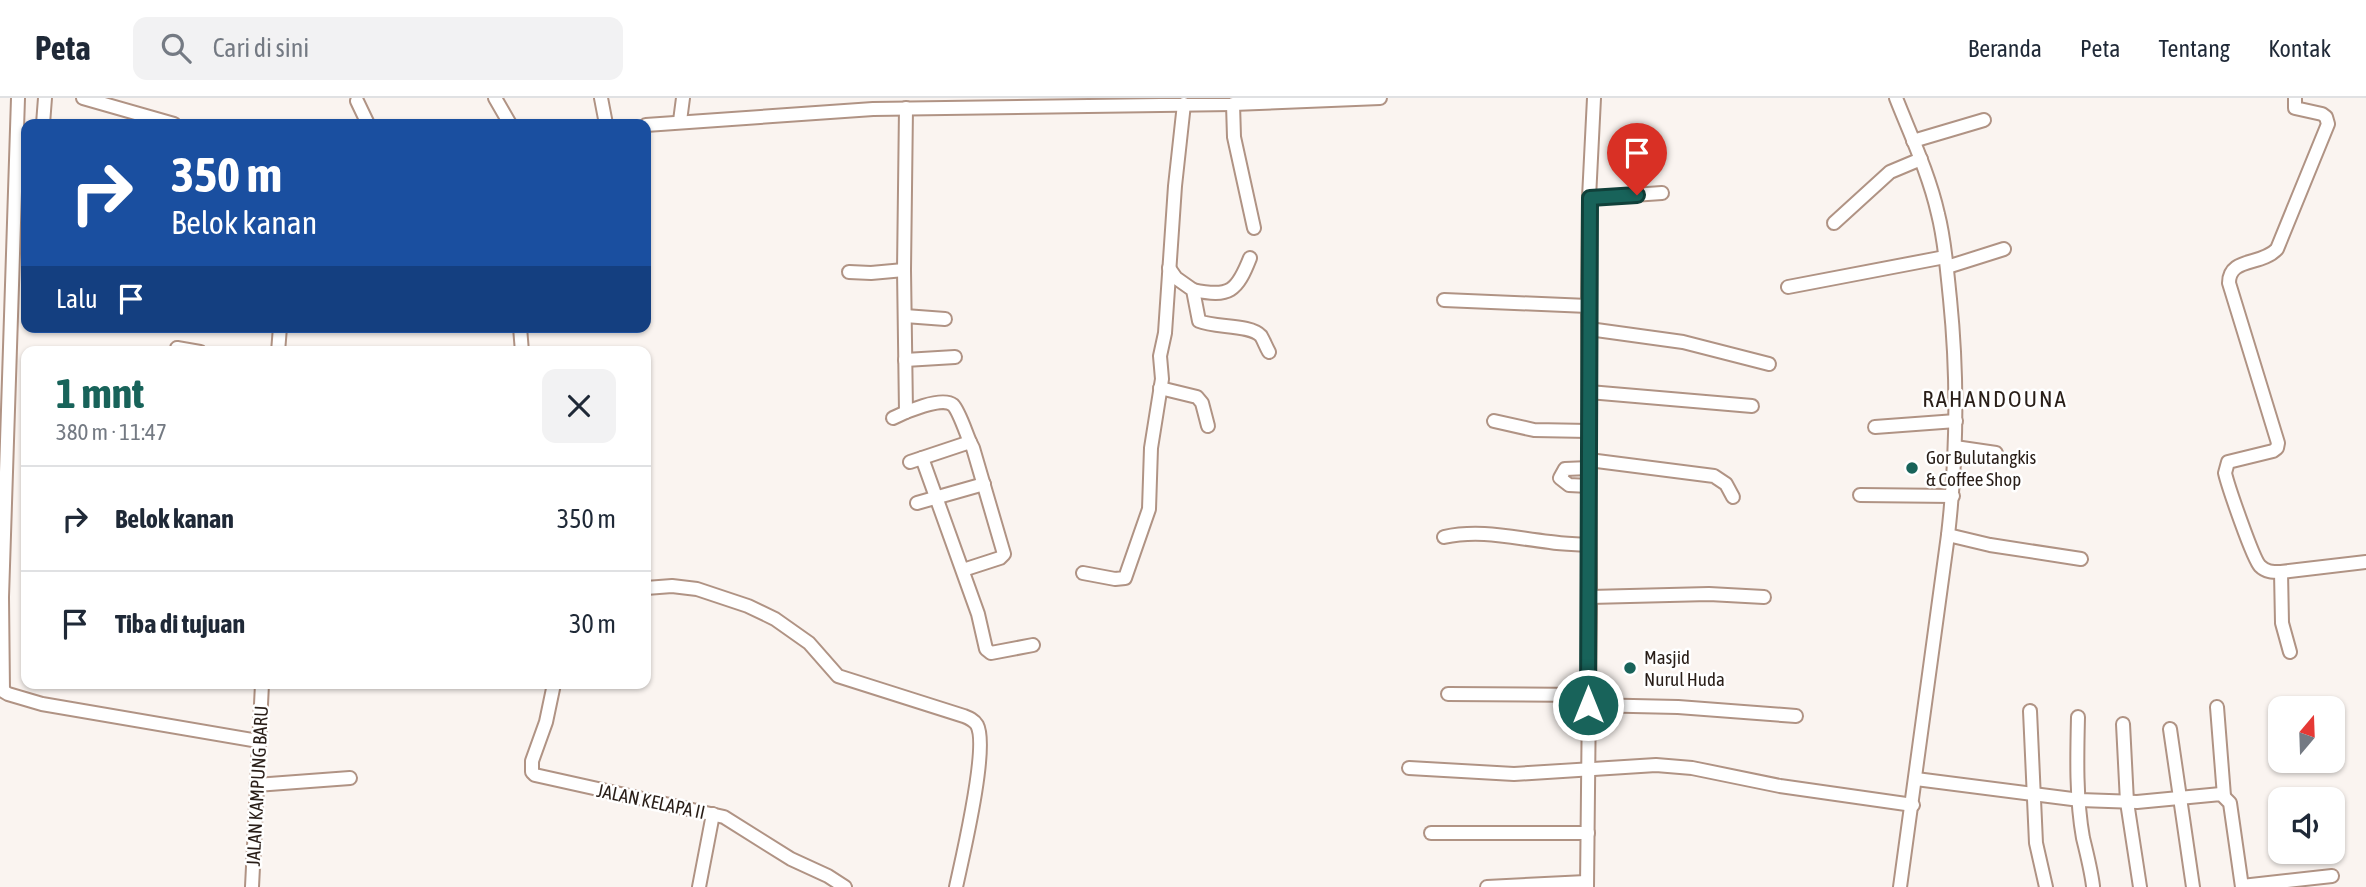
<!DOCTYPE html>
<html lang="id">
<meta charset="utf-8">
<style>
:root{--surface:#fff;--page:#f2f2f3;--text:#1f2937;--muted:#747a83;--line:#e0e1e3;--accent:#18635a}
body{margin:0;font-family:"Asap Condensed",sans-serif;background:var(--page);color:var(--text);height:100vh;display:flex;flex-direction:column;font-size:26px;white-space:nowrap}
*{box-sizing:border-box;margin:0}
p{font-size:23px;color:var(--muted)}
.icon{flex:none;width:38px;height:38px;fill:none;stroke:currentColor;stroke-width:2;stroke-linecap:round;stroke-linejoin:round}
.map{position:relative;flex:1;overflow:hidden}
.panel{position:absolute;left:21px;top:248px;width:630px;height:343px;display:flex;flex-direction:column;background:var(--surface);border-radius:14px;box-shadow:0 2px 5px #0004}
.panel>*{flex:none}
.banner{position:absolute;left:21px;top:21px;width:630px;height:214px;border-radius:14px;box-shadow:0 2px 5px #0004;background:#1a4fa0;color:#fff;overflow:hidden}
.needle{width:46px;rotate:19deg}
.buttons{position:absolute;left:2268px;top:598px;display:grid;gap:14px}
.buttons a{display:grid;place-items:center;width:77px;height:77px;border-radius:14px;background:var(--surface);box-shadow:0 2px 5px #0004;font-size:35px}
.pin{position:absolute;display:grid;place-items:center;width:60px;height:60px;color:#fff;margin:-72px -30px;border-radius:50% 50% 50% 0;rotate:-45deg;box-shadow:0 0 7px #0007}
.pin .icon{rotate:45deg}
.me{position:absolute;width:77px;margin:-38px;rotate:0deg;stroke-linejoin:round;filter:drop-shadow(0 0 5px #0008)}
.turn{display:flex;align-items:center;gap:24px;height:147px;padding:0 35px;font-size:32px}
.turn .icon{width:91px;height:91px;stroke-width:2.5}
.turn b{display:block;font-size:49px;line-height:60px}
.then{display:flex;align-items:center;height:66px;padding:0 35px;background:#0003;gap:14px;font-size:26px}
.round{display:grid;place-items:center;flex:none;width:74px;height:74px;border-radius:14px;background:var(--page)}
.head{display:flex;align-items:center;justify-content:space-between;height:119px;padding:0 35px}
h1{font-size:42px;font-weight:700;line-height:52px;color:var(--accent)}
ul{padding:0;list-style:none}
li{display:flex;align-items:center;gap:21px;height:105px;padding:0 35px;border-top:2px solid var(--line)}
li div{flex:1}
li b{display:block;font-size:26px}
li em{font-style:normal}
header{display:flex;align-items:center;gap:42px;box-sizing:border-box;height:98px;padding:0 35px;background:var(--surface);border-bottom:2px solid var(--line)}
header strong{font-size:33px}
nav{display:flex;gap:38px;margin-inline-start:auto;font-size:24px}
.search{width:490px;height:63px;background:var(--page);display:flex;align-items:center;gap:18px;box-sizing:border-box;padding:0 24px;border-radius:14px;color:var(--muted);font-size:26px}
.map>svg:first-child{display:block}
</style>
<header>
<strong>Peta</strong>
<div class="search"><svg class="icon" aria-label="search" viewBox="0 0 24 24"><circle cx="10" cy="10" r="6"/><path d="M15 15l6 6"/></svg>Cari di sini</div>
<nav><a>Beranda</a><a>Peta</a><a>Tentang</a><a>Kontak</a></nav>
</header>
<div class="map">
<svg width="2366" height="789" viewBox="0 0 2366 789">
<rect width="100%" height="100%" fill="#faf4f0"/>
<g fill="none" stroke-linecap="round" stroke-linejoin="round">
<defs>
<g id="minor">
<path d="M 18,0 L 2,499 L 3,593 L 8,596 L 42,606 L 258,643"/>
<path d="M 83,0 L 174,26"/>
<path d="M 495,0 L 510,26"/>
<path d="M 601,0 L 606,26"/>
<path d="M 1896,0 C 1911,38 1929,76 1938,116 C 1945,143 1947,173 1950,201 C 1958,280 1957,358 1948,437 L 1900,789"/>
<path d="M 2295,0 L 2295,10 L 2322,16 L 2326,19 L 2328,26 L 2277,151 C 2261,168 2229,159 2229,185 L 2278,345 L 2277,350 L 2273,353 L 2228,364 L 2225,375 C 2228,388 2253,461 2260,468 C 2266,474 2272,474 2281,474 L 2366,464"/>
<path d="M 357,3 L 368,26"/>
<path d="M 1233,6 L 1234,39 L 1254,130"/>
<path d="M 906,10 L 904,172 L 906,314"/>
<path d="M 680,23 L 683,0"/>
<path d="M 43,26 L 45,0"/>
<path d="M 646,27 L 873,11 L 1233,6 L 1380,0"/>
<path d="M 1913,43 L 1984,22"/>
<path d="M 1589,100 L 1662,95"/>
<path d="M 1834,125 L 1890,74 L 1921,61"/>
<path d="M 1947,169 L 2004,151"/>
<path d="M 1169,170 L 1176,180 L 1193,192 L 1199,223 C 1215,230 1250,226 1261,238 C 1264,243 1266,249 1269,254"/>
<path d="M 849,174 L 871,175 L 904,172"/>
<path d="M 1788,189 L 1945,159"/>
<path d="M 1193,192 C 1230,200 1237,193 1250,160"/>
<path d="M 1444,202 L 1588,208"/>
<path d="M 905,218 L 945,221"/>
<path d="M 520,229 L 522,254"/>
<path d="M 1589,231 L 1683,244 L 1769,266"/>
<path d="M 177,250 L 200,254"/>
<path d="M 278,254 L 280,229"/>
<path d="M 905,262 L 955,259"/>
<path d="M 1160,290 L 1197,299 L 1202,305 L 1208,328"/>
<path d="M 1589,294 L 1752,308"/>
<path d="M 893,320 C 905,314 942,298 953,307 C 959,313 966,335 970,344"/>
<path d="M 1494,323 L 1534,332 L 1589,333"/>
<path d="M 1875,329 L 1956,323"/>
<path d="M 1955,349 L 1996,355"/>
<path d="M 922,360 L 970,344 L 973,350 L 1004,456 L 1000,460 L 963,472"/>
<path d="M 1589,362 L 1714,378 L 1726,386 L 1733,399"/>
<path d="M 910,364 L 922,360 L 978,516 L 986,551 L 991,555 L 1033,547"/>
<path d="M 1589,370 L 1565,371 L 1560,380 L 1569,387 L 1589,388"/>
<path d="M 1860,397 L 1953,398"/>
<path d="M 917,405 L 984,386"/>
<path d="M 1948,437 L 1990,447 L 2081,461"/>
<path d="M 1444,439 C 1481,431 1513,440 1550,444 C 1562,446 1576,446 1589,447"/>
<path d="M 2281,474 L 2282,525 L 2290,554"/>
<path d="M 1083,475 L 1115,481 L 1125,480 L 1149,411 L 1151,350 L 1162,281 L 1160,258 L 1165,235 L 1175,88 L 1184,6"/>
<path d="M 646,490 L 672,488 L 697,491 L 748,508 L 775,521 L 809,545 L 838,578 L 964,618 C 969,620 974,622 977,627 C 989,649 962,761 956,789"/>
<path d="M 1590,499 L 1709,496 L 1764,499"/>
<path d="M 554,586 L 546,624 L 532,663 L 532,674 L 535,677 L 724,719 L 791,761 L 828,778 L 845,789"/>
<path d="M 1448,596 L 1588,597"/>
<path d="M 1588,607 L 1678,609 L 1796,618"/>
<path d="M 2217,609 L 2224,698"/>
<path d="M 2030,613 L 2036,745 L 2046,789"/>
<path d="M 2078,619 C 2077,659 2076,701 2083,740 C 2087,756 2091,772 2093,788"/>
<path d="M 2123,626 L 2127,704 L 2140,789"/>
<path d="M 2170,631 L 2193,789"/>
<path d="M 1409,670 L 1514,676 L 1656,667 L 1692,670 L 1780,688 L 1913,707"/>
<path d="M 1916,681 L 2080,702 L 2137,704 L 2221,696 L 2230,705 L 2242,789"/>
<path d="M 256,687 L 350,680"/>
<path d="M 1431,735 L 1588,735"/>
<path d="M 2242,788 L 2332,778"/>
<path d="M 252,789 L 262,586"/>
<path d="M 699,789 L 713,716"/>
<path d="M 1487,789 L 1586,784"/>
<path d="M 1587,789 L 1590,499 L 1588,208 L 1589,100 L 1594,0"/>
</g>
</defs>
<use href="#minor" stroke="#b09384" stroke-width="16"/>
<use href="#minor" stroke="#fff" stroke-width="12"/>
</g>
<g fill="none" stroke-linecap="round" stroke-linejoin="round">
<defs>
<path id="route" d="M 1588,607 L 1590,100 L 1637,97"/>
</defs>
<use href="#route" stroke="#10403a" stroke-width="18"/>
<use href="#route" stroke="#18635a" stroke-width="12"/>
</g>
<g fill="#18635a" stroke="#fff" stroke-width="2.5">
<circle cx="1912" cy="370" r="7"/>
<circle cx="1630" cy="570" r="7"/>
</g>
<g text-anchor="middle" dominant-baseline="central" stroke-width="5" stroke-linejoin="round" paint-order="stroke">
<g font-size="19" fill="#291e18" stroke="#fff" text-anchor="start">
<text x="1926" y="359">Gor Bulutangkis<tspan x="1926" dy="22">&amp; Coffee Shop</tspan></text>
<text x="1644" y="559">Masjid<tspan x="1644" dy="22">Nurul Huda</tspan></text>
</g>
<g font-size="19" fill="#291e18" stroke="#fff">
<text transform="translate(257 688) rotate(-87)">JALAN KAMPUNG BARU</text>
<text transform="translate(651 703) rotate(12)">JALAN KELAPA II</text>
</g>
<g font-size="23" letter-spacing="2" fill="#291e18" stroke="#fff">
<text x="1995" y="301">RAHANDOUNA</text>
</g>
</g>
</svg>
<div class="buttons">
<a><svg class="needle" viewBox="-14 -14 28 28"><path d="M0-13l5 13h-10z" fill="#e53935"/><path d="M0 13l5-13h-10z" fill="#747a83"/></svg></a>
<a><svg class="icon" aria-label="sound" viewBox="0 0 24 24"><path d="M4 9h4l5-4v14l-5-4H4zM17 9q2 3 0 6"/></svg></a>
</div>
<div class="pin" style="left:1637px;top:97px;background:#d93025"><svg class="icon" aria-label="arrive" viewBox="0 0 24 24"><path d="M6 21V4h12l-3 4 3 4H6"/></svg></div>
<svg class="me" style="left:1588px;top:607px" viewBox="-20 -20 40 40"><circle r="17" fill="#18635a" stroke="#fff" stroke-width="3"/><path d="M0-11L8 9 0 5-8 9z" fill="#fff"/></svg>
<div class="banner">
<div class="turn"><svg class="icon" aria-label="right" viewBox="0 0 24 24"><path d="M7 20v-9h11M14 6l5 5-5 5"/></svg><div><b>350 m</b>Belok kanan</div></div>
<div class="then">Lalu<svg class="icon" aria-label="arrive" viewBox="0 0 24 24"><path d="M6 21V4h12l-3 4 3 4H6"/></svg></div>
</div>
<section class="panel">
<div class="head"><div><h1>1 mnt</h1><p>380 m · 11:47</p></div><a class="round"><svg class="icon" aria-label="close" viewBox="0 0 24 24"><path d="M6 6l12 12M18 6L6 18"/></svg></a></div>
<ul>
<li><svg class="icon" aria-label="right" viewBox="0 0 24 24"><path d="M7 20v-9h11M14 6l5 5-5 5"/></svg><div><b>Belok kanan</b></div><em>350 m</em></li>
<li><svg class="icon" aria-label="arrive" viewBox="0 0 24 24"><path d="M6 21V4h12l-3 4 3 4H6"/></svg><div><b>Tiba di tujuan</b></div><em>30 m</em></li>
</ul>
</section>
</div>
